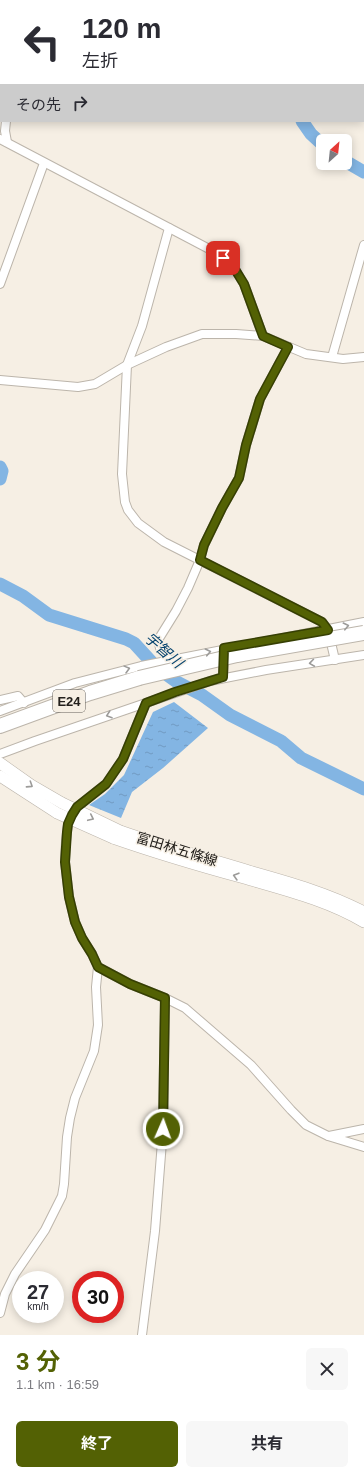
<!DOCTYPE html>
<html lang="ja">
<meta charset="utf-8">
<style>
:root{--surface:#fff;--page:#f7f7f7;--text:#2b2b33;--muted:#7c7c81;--accent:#536104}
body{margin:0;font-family:Helvetica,"Noto Sans JP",sans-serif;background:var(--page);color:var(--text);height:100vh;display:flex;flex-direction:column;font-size:15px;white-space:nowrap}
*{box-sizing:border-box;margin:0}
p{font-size:13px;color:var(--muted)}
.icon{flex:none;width:22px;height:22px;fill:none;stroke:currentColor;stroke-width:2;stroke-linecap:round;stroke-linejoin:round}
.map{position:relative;height:1335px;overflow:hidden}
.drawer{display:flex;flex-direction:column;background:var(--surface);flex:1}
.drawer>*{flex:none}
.guide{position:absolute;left:0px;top:0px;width:364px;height:122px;box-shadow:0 2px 10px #0003;background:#fff;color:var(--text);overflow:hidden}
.needle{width:26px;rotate:27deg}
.buttons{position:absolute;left:316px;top:134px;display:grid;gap:8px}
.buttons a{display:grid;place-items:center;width:36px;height:36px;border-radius:6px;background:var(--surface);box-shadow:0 2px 10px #0003;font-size:20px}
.speed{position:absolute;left:12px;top:1271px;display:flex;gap:8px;font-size:20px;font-weight:700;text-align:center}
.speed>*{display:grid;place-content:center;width:52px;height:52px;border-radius:50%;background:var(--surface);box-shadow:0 2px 10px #0003;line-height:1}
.speed small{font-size:10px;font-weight:400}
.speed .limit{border:6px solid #d22;background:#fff;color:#111}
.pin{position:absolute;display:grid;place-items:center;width:34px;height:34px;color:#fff;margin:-17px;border-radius:8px;box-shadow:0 2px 6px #0006}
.me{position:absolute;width:44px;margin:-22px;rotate:2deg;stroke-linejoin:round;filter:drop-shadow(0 0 3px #0008)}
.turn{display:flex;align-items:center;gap:14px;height:84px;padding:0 16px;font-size:18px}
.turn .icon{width:52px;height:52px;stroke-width:2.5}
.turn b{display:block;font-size:28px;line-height:34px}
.then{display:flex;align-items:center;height:38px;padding:0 16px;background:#0003;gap:8px;font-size:15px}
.round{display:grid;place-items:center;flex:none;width:42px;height:42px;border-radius:6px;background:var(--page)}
.summary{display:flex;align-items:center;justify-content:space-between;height:68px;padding:0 16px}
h1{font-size:24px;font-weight:700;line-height:30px;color:var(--accent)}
.cta{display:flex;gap:8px;margin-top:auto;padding:8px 16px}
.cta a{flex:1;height:46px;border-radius:6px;background:var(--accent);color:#fff;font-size:16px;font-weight:700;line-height:46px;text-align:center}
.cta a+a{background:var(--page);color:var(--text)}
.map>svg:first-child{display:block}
</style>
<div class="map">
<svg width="364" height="1335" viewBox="0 0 364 1335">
<defs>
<pattern id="water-ripples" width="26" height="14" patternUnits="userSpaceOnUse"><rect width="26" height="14" fill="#83b5e3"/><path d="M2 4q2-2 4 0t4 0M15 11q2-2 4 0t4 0" fill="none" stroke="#719bc2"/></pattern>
</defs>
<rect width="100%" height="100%" fill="#f6efe4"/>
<path fill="url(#water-ripples)" d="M 174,702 L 208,728 L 163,768 L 132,792 L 121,818 L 89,805 L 105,794 L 124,775 L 153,712 Z"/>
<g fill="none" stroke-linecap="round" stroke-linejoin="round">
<g stroke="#83b5e3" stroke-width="13">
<path d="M 178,0 L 179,1"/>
<path d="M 302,121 L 311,134 L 323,145"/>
<path d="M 345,161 L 364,172"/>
<path d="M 0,467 L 2,471 L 0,479"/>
<path d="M 0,584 L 23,596 L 49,615 L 126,639 L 134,643 L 156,667 L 177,682 L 202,695 L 230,715 L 281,741 L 301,758 L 364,789"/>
</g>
<defs>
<g id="minor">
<path d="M 17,1 L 18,0"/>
<path d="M 1,48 L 1,57"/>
<path d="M 6,121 L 5,131 L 7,142"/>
<path d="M 0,139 L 213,251 L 233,266 L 244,284 L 263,336"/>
<path d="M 169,228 L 142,326 L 127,365 L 122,474 L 125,502 L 128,510 L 138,523 L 164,542 L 322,622 L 328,630 L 335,660"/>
<path d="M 0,284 L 44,163"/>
<path d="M 332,357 L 364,245"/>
<path d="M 0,380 L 78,387 L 95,384 L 127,365 L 166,347 L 202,334 L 236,334 L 263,336 L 306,354 L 343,359 L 364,357"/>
<path d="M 169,660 L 160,648 L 158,640 L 176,611 L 188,588 L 200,560 L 204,545 L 222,508 L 239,478 L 246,445 L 260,399 L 288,347"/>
<path d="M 223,677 L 224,654"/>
<path d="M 0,700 L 18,696 L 24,703"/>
<path d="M 0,711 L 75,683 L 141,666 L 364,622"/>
<path d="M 0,754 L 35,741 L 210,681 L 266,670 L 364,655"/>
<path d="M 98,967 L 130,984 L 165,998 L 185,1008 L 251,1065 L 291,1110 L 306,1125 L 328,1136 L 364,1147"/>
<path d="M 329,1136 L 364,1129"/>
<path d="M 0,1313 L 5,1294 L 15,1274 L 45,1230 L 62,1196 L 64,1184 L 67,1137 L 70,1118 L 75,1098 L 94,1051 L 98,1025 L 96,987 L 98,967 L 92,954 L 82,938 L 75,922 L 69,897 L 65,862 L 66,841 L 68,824 L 77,807 L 106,784 L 123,759 L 146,703"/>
<path d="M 142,1335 L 155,1231 L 163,1129 L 165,998"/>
</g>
<g id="secondary">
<path d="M 0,763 L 31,785 L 62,803"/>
<path d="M 0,776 L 57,813"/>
<path d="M 120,831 C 163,846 206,858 249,871 C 288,882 328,893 364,912"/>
<path d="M 113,838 C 156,853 200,866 244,878 C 285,890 327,900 364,922"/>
</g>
<path id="motorway" d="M 0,726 L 90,693 L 139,678"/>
</defs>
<use href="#minor" stroke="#bcb5ab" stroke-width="10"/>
<use href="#secondary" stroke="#bcb5ab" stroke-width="12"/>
<use href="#motorway" stroke="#bcb5ab" stroke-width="16"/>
<use href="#minor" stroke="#fff" stroke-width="8"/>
<use href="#secondary" stroke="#fff" stroke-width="11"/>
<use href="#motorway" stroke="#fff" stroke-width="14"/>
<defs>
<g id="secondary-bridge">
<path d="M 62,803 L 120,831"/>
<path d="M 57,813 L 113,838"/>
</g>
<path id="motorway-bridge" d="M 139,678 L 237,655 L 364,633"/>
</defs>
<use href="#secondary-bridge" stroke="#bcb5ab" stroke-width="12" stroke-linecap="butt"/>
<use href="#motorway-bridge" stroke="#bcb5ab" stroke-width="16" stroke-linecap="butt"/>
<use href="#secondary-bridge" stroke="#fff" stroke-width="11"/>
<use href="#motorway-bridge" stroke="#fff" stroke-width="14"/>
</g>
<defs><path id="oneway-chevron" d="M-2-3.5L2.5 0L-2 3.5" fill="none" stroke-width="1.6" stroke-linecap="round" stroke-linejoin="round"/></defs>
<g stroke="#9c9b99">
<use href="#oneway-chevron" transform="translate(346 626) rotate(-13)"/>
<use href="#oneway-chevron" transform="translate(208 652) rotate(-12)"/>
<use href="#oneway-chevron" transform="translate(312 663) rotate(172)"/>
<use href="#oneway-chevron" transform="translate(127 669) rotate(-15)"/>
<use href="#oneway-chevron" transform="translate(109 715) rotate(161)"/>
<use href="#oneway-chevron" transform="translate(30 785) rotate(33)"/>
<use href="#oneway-chevron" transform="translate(91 818) rotate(25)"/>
<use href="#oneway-chevron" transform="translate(236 876) rotate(-164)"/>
</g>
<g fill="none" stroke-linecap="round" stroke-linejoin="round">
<defs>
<path id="route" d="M 163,1129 L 165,998 L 130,984 L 98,967 L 92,954 L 82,938 L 75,922 L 69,897 L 65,862 L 67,832 L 68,824 L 72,815 L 77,807 L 106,784 L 123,759 L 146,703 L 175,692 L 223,677 L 224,648 L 328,630 L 322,622 L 200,560 L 204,545 L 222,508 L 239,478 L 246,445 L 260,399 L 288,347 L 263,336 L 244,284 L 233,266 L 223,258"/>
</defs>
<use href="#route" stroke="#363f03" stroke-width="10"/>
<use href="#route" stroke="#536104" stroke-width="7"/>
</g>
<g text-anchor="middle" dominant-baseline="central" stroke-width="3" stroke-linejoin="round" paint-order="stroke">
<rect fill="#f6efe4" stroke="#625e58" stroke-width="1" x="53" y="690" width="32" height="22" rx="3"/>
<g font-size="13" font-weight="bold" fill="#23201c">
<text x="69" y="701">E24</text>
</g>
<g font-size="14" fill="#23201c" stroke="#f6efe4">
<text transform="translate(177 849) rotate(17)">富田林五條線</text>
</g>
<g font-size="15" font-style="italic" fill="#06436e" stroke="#f6efe4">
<text transform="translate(164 650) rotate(41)">宇智川</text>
</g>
</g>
</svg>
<div class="buttons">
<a><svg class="needle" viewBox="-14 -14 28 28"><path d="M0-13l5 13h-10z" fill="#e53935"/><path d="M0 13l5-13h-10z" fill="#7c7c81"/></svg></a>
</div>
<div class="speed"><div>27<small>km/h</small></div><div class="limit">30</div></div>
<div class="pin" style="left:223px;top:258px;background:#d93025"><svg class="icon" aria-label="arrive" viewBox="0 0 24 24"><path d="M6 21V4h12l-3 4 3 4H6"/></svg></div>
<svg class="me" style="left:163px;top:1129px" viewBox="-20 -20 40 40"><circle r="17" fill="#536104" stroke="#fff" stroke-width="3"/><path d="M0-11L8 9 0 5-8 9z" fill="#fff"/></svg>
<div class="guide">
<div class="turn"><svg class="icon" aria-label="left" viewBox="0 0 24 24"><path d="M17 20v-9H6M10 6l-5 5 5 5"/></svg><div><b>120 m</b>左折</div></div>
<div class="then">その先<svg class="icon" aria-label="right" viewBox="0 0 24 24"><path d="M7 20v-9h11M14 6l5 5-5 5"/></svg></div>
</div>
</div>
<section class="drawer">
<div class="summary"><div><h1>3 分</h1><p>1.1 km · 16:59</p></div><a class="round"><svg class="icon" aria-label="close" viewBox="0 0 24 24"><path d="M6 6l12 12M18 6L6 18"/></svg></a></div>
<div class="cta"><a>終了</a><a>共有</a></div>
</section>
